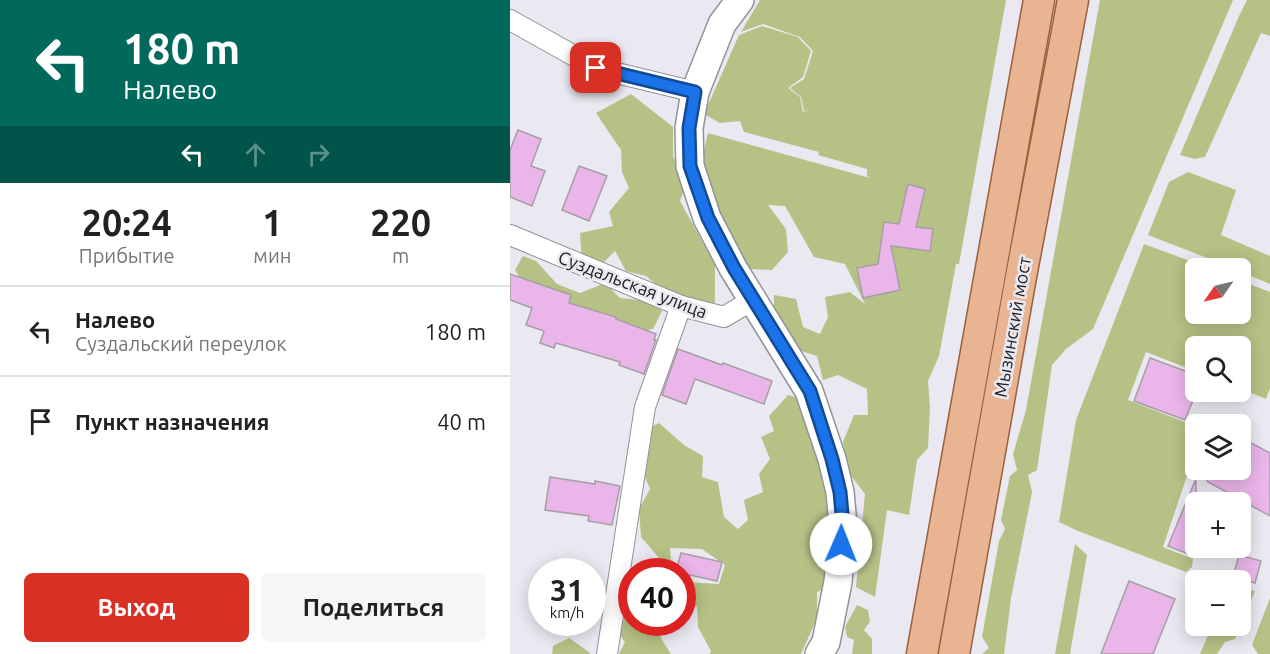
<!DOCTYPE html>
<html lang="ru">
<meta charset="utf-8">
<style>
:root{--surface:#fff;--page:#f6f6f6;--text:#222;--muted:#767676;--line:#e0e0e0;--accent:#d93025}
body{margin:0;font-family:Ubuntu,sans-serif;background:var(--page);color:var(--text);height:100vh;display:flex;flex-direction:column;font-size:22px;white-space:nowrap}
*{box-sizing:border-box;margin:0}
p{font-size:20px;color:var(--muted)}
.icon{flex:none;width:33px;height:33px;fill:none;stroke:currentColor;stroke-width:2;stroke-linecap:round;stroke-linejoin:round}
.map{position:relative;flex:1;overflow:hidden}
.drawer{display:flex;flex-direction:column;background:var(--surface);width:510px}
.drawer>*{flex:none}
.top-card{background:#00695c;color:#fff;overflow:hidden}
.needle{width:39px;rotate:236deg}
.controls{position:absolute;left:675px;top:258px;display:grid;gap:12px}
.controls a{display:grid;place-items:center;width:66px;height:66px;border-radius:9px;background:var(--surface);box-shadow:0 3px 15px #0003;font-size:30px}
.speed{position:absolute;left:18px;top:558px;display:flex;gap:12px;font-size:30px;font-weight:700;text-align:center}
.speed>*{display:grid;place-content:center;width:78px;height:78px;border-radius:50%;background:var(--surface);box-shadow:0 3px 15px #0003;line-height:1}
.speed small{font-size:15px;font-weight:400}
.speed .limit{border:9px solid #d22;background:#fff;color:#111}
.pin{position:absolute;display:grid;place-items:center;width:51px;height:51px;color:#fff;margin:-26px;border-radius:12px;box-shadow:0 3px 9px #0006}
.me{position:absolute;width:66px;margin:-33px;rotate:1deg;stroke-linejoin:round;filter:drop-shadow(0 0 4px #0008)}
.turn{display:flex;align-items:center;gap:21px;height:126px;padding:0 24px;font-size:27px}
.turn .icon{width:78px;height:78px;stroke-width:2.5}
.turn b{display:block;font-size:42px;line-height:51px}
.lanes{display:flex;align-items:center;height:57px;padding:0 24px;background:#0003;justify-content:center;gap:30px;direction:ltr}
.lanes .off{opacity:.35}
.eta{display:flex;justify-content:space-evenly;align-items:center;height:102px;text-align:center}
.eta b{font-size:36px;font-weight:700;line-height:42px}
.cta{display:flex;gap:12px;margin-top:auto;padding:12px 24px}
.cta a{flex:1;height:69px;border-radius:9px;background:var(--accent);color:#fff;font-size:24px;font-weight:700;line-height:69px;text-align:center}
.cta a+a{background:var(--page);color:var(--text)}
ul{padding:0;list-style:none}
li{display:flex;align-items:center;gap:18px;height:90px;padding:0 24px;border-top:2px solid var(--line)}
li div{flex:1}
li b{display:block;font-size:22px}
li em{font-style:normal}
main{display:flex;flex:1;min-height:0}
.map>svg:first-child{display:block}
</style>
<main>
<section class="drawer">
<div class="top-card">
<div class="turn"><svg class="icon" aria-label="left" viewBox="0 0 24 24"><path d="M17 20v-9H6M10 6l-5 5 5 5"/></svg><div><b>180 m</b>Налево</div></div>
<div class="lanes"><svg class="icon" aria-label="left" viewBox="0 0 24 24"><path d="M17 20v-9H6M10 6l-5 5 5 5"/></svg><svg class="icon off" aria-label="ahead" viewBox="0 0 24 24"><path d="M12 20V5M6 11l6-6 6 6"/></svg><svg class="icon off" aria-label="right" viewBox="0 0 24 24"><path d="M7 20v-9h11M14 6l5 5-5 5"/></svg></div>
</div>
<div class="eta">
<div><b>20:24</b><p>Прибытие</p></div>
<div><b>1</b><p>мин</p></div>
<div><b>220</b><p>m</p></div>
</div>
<ul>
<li><svg class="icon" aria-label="left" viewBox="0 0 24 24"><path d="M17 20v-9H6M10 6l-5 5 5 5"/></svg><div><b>Налево</b><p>Суздальский переулок</p></div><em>180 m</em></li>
<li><svg class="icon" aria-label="arrive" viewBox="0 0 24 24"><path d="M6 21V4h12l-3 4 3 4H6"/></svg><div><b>Пункт назначения</b></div><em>40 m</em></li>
</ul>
<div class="cta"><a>Выход</a><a>Поделиться</a></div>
</section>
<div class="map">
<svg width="760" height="654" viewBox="0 0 760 654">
<rect width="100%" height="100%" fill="#eae9f1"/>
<g fill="#b6c185">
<path d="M 250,0 L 496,0 L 449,264 L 446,264 L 429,356 L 418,381 L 420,408 L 418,448 L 407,460 L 399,515 L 377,510 L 365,597 L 346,587 L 355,494 L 339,473 L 333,442 L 344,415 L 358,415 L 357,389 L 328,375 L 313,380 L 307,356 L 288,350 L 264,311 L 264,295 L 286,299 L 293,327 L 310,334 L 318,317 L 315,297 L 340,292 L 355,304 L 335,264 L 304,257 L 275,206 L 258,205 L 276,229 L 278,252 L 262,270 L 239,269 L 215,232 L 191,163 L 198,133 L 360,178 L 357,176 L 357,169 L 308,155 L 309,152 L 234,132 L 230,121 L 210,123 L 194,114 L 229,35 L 252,26 L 288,37 L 301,51 L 293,77 L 278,88 L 290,97 L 293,112 L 302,108 L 294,111 L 291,97 L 280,88 L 294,79 L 303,51 L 290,37 L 253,24 L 231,32 Z"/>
<path d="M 590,0 L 723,0 L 583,329 L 556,349 L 542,365 L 527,470 L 518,475 L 522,492 L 501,598 L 494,654 L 472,654 L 479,648 L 472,637 L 489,541 L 495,529 L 491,520 L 500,476 L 507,470 L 503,454 L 516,410 Z"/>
<path d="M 737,0 L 760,0 L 760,36 L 751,33 L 695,157 L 685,159 L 670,155 L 729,16 Z"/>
<path d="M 121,94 L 163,127 L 163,157 L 178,179 L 170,201 L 205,265 L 205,302 L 182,314 L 136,276 L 116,271 L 105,251 L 88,268 L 72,260 L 70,233 L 103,226 L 99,212 L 119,188 L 112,172 L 111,150 L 86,113 Z"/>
<path d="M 678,172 L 726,190 L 711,235 L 760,256 L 760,284 L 731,272 L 730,268 L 723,268 L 638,235 L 659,182 Z"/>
<path d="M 634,244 L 699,268 L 686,268 L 686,314 L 730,314 L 731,281 L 760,292 L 760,388 L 756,399 L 731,389 L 730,346 L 686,346 L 685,371 L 636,352 L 618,400 L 685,426 L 685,452 L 653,547 L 683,559 L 682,567 L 676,572 L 568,531 L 549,522 L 566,420 Z"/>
<path d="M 13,256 L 26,261 L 47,284 L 70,293 L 95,283 L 110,298 L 140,301 L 152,311 L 143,329 L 118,334 L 72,313 L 53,295 L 22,299 L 5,270 Z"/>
<path d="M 278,395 L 294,400 L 319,496 L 320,586 L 307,592 L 307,618 L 291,654 L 200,654 L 201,651 L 188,627 L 187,607 L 174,600 L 177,582 L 209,584 L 215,565 L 192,549 L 160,548 L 162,571 L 146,571 L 149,558 L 131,537 L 129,509 L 140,489 L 128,461 L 135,430 L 149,423 L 174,445 L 193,456 L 192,477 L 208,482 L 214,517 L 228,529 L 238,520 L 234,500 L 253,492 L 249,474 L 260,459 L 251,437 L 264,431 L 259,416 Z"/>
<path d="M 565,544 L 577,555 L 560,654 L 545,654 Z"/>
<path d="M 731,588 L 745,591 L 725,639 L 715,642 L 707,654 L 690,654 L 702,626 L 730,626 Z"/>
<path d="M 760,598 L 760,654 L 748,654 L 742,645 Z"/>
<path d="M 347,605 L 358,610 L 360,622 L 354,630 L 362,639 L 362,654 L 342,654 L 344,640 L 337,637 L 335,627 Z"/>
<path d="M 120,612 L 121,612 L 122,622 L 146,623 L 152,640 L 161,654 L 109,654 L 115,642 L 106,630 Z"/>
<path d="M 59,638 L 79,652 L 80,654 L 42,654 L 43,646 Z"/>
</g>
<g fill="#eab5e9" stroke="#a59fa5" stroke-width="1.5">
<path d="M 8,130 L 31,139 L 21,166 L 35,171 L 22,206 L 0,197 L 0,150 Z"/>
<path d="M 69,166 L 97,176 L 79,221 L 52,210 Z"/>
<path d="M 398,184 L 415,189 L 406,227 L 423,229 L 420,251 L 381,246 L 390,290 L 353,298 L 347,268 L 368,264 L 374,222 L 389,224 Z"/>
<path d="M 0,274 L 61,295 L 59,303 L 106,317 L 106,319 L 146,334 L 144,340 L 146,340 L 134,374 L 109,365 L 110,362 L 46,343 L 44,348 L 30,343 L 34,331 L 16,325 L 22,308 L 0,300 Z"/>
<path d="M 168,349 L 212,365 L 213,363 L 262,381 L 254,404 L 185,379 L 176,404 L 152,395 Z"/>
<path d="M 640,358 L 686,375 L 686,393 L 675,420 L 624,401 Z"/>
<path d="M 730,437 L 760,453 L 760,516 L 698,482 L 692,470 L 730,470 Z"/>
<path d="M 40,477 L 85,484 L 85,481 L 110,486 L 102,525 L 78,521 L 79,516 L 35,510 Z"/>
<path d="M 685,481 L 686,481 L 686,557 L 658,546 Z"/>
<path d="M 171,553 L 212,562 L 207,581 L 166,572 Z"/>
<path d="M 729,555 L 751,561 L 745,583 L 723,577 Z"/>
<path d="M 619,581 L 665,599 L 643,654 L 591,654 Z"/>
</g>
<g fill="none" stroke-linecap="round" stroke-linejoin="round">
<defs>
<g id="street">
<path d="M 0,20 L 86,68 L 185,92"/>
<path d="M 0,235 L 171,306 L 214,317 L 244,299"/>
<path d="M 97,654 L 135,407 L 171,306"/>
</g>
<path id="secondary" d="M 230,0 L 212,24 L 185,92 L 179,128 L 180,166 L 197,218 L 223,268 L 299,391 L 322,459 L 330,492 L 333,525 L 328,582 L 316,642 L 309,654"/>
<g id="primary">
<path d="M 412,654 L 529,0"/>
<path d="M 444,654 L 510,282 L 563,0"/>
</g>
</defs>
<use href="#street" stroke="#929299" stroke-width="22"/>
<use href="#secondary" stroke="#929299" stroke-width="30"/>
<use href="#primary" stroke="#99603c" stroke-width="33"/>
<use href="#street" stroke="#fff" stroke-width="20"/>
<use href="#secondary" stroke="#fff" stroke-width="27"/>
<use href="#primary" stroke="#e8b492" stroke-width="30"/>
</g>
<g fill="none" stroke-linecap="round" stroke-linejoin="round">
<defs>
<path id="route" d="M 86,68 L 185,92 L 179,128 L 180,166 L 198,218 L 224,268 L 300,391 L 322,459 L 330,492 L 333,525 L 331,544"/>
</defs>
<use href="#route" stroke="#114b97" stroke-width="15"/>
<use href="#route" stroke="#1a73e8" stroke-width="10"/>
</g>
<g text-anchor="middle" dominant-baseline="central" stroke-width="5" stroke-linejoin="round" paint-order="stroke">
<g font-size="18" fill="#212124" stroke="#eae9f1">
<text transform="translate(123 284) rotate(21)">Суздальская улица</text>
<text transform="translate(502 327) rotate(-80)">Мызинский мост</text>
</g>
</g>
</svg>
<div class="controls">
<a><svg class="needle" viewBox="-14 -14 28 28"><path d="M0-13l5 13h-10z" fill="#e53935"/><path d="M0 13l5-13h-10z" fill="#767676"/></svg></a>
<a><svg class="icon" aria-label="search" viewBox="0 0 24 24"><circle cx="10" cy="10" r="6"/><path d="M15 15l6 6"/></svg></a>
<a><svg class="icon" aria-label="layers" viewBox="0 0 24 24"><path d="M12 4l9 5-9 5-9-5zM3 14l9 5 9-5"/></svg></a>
<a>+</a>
<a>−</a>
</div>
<div class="speed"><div>31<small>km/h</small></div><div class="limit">40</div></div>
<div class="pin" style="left:86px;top:68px;background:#d93025"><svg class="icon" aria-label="arrive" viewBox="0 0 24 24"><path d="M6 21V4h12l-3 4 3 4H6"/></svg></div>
<svg class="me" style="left:331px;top:544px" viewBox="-20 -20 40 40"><circle r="19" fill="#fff"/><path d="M0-13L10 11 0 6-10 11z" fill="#1a73e8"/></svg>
</div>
</main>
